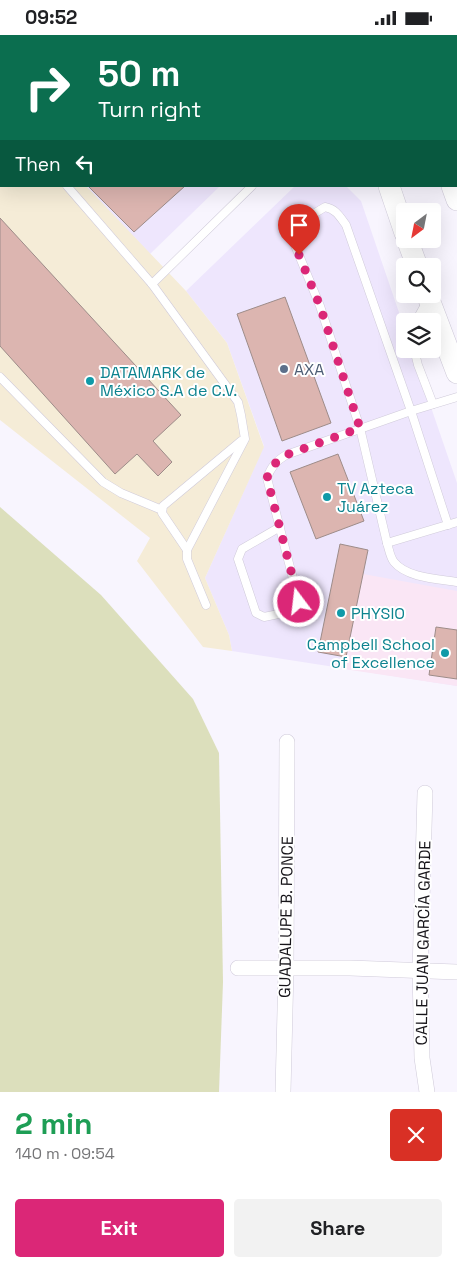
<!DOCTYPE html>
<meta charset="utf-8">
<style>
:root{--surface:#fff;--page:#f2f2f2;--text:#202124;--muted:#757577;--accent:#db2777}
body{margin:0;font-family:"Space Grotesk",sans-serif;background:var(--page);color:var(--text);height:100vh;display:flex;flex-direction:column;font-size:19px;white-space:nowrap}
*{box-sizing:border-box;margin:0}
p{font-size:16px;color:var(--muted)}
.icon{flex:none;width:28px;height:28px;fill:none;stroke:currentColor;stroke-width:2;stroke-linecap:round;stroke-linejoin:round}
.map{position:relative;height:1057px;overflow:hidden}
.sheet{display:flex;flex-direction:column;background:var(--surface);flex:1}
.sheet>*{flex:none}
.banner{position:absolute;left:0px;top:0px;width:458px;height:152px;box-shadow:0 5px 20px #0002;background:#0b6e4f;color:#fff;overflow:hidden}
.needle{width:32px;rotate:212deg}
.tools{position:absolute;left:396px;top:168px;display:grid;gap:10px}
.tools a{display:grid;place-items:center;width:45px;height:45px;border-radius:5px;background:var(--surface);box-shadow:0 5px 20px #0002;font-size:25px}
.pin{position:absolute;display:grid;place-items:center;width:42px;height:42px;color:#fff;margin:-51px -21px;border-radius:50% 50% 50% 0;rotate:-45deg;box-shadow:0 0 5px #0007}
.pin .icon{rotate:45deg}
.me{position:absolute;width:55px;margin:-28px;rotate:345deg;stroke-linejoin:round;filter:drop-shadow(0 0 4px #0008)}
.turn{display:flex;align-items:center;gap:18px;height:105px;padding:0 15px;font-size:22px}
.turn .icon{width:65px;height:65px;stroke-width:2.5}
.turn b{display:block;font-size:35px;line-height:42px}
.then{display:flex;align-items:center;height:48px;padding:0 15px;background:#0003;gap:10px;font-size:19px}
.round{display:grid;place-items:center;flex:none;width:52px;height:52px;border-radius:5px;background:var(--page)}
.headline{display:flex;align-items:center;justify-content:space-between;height:85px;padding:0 15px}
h1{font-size:30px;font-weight:700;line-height:38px;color:#1e9e55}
.primary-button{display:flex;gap:10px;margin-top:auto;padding:10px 15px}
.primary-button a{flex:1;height:58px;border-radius:5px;background:var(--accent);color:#fff;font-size:20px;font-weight:700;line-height:58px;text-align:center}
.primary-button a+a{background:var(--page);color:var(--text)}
.status{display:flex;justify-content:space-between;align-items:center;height:35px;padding:0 25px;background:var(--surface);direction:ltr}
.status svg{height:14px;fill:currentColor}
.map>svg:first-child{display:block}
</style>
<div class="status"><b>09:52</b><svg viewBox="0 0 49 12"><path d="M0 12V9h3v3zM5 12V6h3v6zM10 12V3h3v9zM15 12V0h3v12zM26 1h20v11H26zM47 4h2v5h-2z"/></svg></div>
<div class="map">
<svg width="457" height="1057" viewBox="0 0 457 1057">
<rect width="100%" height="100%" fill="#f8f5fe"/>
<g fill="#eee6fd">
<path d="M 86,151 L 220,151 L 150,219 Z"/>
<path d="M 295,151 L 346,151 L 361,166 L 405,295 L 405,314 L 411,314 L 457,448 L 457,651 L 232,616 L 229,600 L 205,543 L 264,411 L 227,308 L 186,256 Z"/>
</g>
<path fill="#f5ecd7" d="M 0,0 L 92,0 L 1,1 L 1,151 L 86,151 L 186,256 L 227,308 L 264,412 L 205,543 L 229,600 L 232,616 L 203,612 L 137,526 L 150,503 L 0,385 Z"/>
<path fill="#fae6f5" d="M 363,539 L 457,556 L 457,651 L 344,634 Z"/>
<path fill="#dcdfbc" d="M 0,472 L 101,560 L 193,664 L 219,718 L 223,947 L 219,1057 L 0,1057 Z"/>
<g fill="#dcb5b0" stroke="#9d8c89">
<path d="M 88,151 L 185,151 L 134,197 Z"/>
<path d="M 0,183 L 181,380 L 153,406 L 172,427 L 158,441 L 137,419 L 115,439 L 0,311 Z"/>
<path d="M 285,262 L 331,388 L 282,406 L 237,279 Z"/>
<path d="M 338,419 L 364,486 L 316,504 L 290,437 Z"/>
<path d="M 340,509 L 368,515 L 346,622 L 318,617 Z"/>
<path d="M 436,592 L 457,595 L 457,644 L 429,640 Z"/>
</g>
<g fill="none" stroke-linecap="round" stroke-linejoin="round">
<defs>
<g id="service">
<path d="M 275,0 L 275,1"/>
<path d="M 108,1 L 108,0"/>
<path d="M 225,1 L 226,0"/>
<path d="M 444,1 L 447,0"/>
<path d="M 0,81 L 1,82"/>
<path d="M 456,83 L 457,83"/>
<path d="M 67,151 L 152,249 L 238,367 L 241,380 L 245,404 L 187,515 L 187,524 L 206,570"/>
<path d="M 152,249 L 252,151"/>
<path d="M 416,286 L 426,268"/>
<path d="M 414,314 L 418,330 L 433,369"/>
<path d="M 0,342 L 103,447 L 121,458 L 162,475"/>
<path d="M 457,362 L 411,376 L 346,190 C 340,182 336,174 325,172 L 297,189 L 292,203 L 320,271 L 360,393 L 387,508 L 457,487"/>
<path d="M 280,492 L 242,514 L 238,524 L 256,578 L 264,582 L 293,576 L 299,567 L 267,443 C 271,432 276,426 286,420 L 411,376 L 448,490"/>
<path d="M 387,508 C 389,514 390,522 394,527 C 407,543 438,544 457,547"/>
<path d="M 187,515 L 162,478 L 163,471 L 241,406"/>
</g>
<g id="minor">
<path d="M 425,758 L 420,937 L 422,1023 L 427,1057"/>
<path d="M 238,933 L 350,933 L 457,937"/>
<path d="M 283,1057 L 286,934 L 287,707"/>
</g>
<g id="secondary">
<path d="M 338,0 L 338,1"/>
<path d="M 400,0 L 400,1"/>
<path d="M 389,151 L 405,198"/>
<path d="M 452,151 L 457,165"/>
<path d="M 407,204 L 417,231"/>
<path d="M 427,259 L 457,338"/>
</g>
</defs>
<use href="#service" stroke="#d0cbda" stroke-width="9"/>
<use href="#minor" stroke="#d0cbda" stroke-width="16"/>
<use href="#secondary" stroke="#d0cbda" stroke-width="22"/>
<use href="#service" stroke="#fff" stroke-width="8"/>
<use href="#minor" stroke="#fff" stroke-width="15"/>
<use href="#secondary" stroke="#fff" stroke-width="21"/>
</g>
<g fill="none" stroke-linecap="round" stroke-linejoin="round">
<path stroke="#db2777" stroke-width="9" stroke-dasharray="0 16.2" d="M 299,220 L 320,271 L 360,393 L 286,420 C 276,426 271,432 267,443 L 299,567"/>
</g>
<circle fill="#5c6f8a" stroke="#fff" stroke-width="2" cx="284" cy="334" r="5"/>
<g fill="#0f9aa8" stroke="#fff" stroke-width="2">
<circle cx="90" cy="346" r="5"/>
<circle cx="327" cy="462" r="5"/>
<circle cx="341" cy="578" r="5"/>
<circle cx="445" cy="618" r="5"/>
</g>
<g text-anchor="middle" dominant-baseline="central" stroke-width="4" stroke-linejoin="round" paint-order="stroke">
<g font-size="16" fill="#4e5e75" stroke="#fff" text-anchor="start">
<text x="294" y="334">AXA</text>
</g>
<g font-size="16" fill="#0d838f" stroke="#fff" text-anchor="start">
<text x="100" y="337">DATAMARK de<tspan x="100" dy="18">México S.A de C.V.</tspan></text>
<text x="337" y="453">TV Azteca<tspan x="337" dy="18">Juárez</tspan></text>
<text x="351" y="578">PHYSIO</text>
<text x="435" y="609" text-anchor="end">Campbell School<tspan x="435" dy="18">of Excellence</tspan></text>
</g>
<g font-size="16" fill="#17151a" stroke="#fff">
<text transform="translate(286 882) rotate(-89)">GUADALUPE B. PONCE</text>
<text transform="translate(423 908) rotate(-89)">CALLE JUAN GARCÍA GARDE</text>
</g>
</g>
</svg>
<div class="tools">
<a><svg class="needle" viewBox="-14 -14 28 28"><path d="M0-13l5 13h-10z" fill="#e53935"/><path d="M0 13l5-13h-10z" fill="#757577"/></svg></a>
<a><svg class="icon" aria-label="search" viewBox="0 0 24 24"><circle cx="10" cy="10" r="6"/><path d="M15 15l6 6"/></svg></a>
<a><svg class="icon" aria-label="layers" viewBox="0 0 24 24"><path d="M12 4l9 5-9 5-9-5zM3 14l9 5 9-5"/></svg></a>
</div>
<div class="pin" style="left:299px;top:220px;background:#d93025"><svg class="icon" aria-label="arrive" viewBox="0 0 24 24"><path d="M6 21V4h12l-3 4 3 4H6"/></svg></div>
<svg class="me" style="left:299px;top:567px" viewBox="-20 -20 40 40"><circle r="17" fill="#db2777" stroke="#fff" stroke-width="3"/><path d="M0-11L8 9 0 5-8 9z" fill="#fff"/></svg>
<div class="banner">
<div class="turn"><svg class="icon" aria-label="right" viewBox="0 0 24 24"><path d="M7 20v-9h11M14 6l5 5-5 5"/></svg><div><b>50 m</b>Turn right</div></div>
<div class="then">Then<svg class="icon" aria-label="left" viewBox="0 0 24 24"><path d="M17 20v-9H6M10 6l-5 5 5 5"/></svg></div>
</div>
</div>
<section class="sheet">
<div class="headline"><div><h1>2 min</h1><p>140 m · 09:54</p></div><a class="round" style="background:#d93025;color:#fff"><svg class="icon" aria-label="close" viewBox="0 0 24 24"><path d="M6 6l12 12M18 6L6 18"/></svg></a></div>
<div class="primary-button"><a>Exit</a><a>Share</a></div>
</section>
